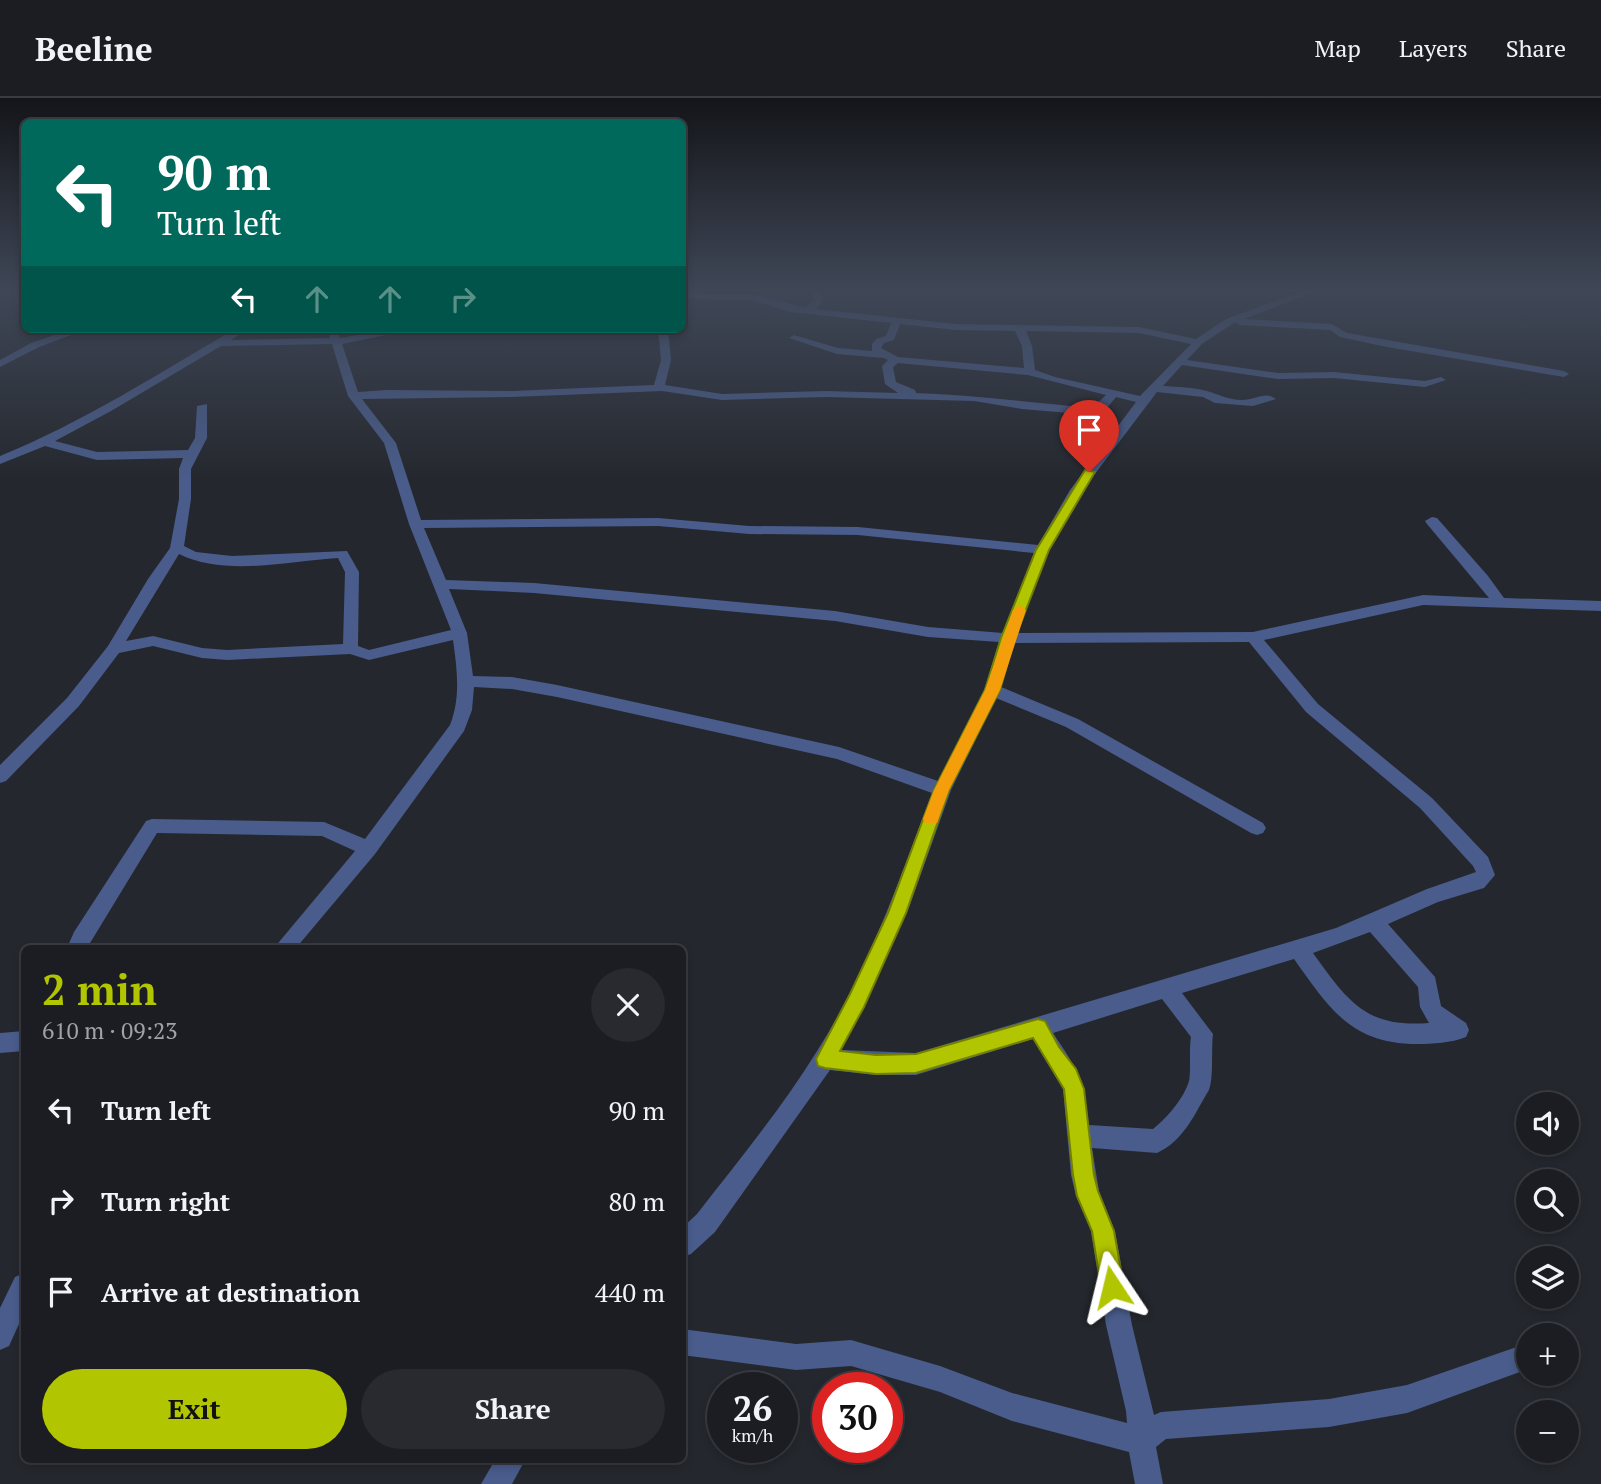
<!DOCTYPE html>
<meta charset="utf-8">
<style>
:root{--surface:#1b1d22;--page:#282a2f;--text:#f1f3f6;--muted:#a0a2a5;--line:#393b40;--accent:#b1c500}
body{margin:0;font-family:"PT Serif",serif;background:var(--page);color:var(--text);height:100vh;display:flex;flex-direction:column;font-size:26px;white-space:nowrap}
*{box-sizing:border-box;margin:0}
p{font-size:23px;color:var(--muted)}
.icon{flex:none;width:38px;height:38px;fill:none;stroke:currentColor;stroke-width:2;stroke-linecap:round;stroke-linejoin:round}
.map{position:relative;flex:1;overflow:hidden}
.panel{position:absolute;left:21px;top:847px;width:665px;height:518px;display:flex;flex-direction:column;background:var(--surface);border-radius:10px;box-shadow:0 4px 10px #0003,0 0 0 2px var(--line)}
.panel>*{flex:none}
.banner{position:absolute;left:21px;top:21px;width:665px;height:214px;border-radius:10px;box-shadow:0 4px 10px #0003,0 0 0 2px var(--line);background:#00695c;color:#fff;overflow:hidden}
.controls{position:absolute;left:1516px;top:994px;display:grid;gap:14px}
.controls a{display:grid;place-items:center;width:63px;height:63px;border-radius:50%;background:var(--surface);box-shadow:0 4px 10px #0003,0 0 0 2px var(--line);font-size:35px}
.speed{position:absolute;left:707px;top:1274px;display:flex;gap:14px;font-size:35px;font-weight:700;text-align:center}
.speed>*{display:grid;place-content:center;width:91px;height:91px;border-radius:50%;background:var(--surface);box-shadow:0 4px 10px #0003,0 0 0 2px var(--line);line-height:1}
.speed small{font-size:18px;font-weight:400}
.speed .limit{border:10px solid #d22;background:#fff;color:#111}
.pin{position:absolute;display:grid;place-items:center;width:60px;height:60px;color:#fff;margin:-72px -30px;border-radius:50% 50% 50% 0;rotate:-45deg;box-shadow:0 0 7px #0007}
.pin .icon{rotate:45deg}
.me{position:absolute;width:77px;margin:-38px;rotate:350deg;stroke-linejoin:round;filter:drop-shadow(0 0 5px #0008)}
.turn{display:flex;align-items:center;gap:24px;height:147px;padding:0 21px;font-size:32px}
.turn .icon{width:91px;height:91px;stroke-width:2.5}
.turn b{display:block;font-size:49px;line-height:60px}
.lanes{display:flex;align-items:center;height:66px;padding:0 21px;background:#0003;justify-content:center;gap:35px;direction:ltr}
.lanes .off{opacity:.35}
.round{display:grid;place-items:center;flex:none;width:74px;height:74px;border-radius:37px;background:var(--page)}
.overview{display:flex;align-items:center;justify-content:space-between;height:119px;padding:0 21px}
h1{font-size:42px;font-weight:800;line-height:52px;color:var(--accent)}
.action{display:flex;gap:14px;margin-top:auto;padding:14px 21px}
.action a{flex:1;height:80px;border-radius:42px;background:var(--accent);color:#111;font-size:28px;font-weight:800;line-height:80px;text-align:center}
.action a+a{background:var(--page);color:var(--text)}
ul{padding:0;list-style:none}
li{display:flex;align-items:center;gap:21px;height:91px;padding:0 21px}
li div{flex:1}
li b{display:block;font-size:26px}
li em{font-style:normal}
header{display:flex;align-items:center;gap:42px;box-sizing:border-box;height:98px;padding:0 35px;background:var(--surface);border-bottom:2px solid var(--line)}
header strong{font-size:33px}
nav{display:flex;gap:38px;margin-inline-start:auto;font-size:24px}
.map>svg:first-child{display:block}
</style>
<header>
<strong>Beeline</strong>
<nav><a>Map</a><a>Layers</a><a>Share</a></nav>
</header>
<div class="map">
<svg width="1601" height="1386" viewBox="0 0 1601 1386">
<rect width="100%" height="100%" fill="#24272d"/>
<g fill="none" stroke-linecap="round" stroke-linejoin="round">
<g fill="#495c8b" fill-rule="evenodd">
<path d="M 811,191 L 821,191 L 823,203 L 816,211 L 956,226 L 1139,229 L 1196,241 L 1226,221 L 1307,191 L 1322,191 L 1244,221 L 1332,226 L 1347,235 L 1564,273 L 1569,276 L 1564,279 L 1387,249 L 1340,239 L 1330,232 L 1240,227 L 1235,224 L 1202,246 L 1187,262 L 1278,275 L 1334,274 L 1425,283 L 1441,279 L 1446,282 L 1425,289 L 1334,280 L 1278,281 L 1182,267 L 1163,288 C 1177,289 1193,289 1207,293 C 1220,297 1235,305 1250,301 C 1260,299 1266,294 1276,301 L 1253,308 L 1215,305 L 1203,299 L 1157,294 L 1082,393 L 1049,452 L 1017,535 L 1253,534 L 1423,497 L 1489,500 L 1427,426 L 1425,423 L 1432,419 L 1437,420 L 1488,478 L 1504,500 L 1601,503 L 1601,513 L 1423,507 L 1264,542 L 1318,606 L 1432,700 L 1488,759 L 1495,777 L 1484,790 L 1438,804 L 1388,826 L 1435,879 L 1441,908 L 1466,925 L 1469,932 L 1466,939 C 1451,945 1433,946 1417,946 C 1351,946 1329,910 1294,861 L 1182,895 L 1213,936 C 1211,952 1214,979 1209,992 C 1195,1015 1184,1043 1157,1055 L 1092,1050 L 1099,1093 L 1115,1133 L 1132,1227 L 1154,1317 L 1161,1314 L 1329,1301 L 1407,1287 L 1528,1245 L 1528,1271 L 1407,1315 L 1329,1329 L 1166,1341 L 1156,1349 L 1163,1386 L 1135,1386 L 1129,1354 L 1012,1323 L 940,1294 L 851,1268 L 796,1272 L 682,1257 L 682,1231 L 796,1246 L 851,1242 L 940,1268 L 1012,1295 L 1127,1325 L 1126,1313 L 1106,1227 L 1091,1133 L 1076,1098 L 1071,1077 L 1063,991 L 1033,941 L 916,977 L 876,977 L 830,972 L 715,1134 L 691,1156 L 682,1159 L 682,1130 L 697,1116 C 738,1063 782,1010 817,953 C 868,873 899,783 932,695 L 837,661 L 557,599 L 512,591 L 474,589 L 472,612 L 464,633 L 375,756 L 296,850 L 274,850 L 355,753 L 322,738 L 157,735 L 87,850 L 67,850 L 74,834 L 146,723 L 152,721 L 324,724 L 365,741 L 450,627 C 461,599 457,571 453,542 L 369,562 L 350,556 L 227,562 L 202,560 L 153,548 L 119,555 L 79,608 L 6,683 L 0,685 L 0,667 L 67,600 L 108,548 L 148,481 L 170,450 L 179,401 L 179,371 L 183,360 L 97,362 L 45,348 L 0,366 L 0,358 C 83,324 158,276 235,231 L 247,231 L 231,242 L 330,240 L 327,231 L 337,231 L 340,240 L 394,231 L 416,231 L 342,246 L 358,294 L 386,292 L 512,293 L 654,287 L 661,262 L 658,231 L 668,231 L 671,262 L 665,287 L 722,296 L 826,293 L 898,295 L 885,286 L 882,268 L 888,262 L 884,260 L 837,256 L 789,240 L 794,237 L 838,250 L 872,253 L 872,246 L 876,241 L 886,238 L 891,225 L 790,214 L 751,202 L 682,201 L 682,195 L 752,196 L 806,210 L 813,202 ZM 900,226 L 956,232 L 1015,233 L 1022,248 L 1024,270 L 898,259 L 881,250 L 884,245 L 894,242 ZM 1026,233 L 1139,235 L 1191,246 L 1140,298 L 1055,279 L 1035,272 L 1032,248 ZM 332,246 L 348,298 L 384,345 L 409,426 L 451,532 L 369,552 L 358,548 L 359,474 L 347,453 L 232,458 L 196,454 L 184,448 L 191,401 L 191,371 L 207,340 L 207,306 L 197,308 L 195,340 L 188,352 L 97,354 L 55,343 L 111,313 L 221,248 ZM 898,265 L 1028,277 L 1106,297 L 1092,310 C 1033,305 975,297 916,295 L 915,292 L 896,284 L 893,269 ZM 662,293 L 722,302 L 826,299 L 974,303 L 1022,311 L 1094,317 L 1107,310 L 1116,299 L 1136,304 L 1070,392 L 1038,447 L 858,429 L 749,428 L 658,420 L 421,422 L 396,345 L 362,301 L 512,299 ZM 658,428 L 749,436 L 858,437 L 1034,455 L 1003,535 L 928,529 L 835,513 L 534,485 L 446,482 L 424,430 ZM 179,456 C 225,479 289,463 338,460 L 345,474 L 343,546 L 227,552 L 202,550 L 153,538 L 126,543 ZM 449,491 L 534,495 L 835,523 L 928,539 L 999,544 L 984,592 L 938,683 L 839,649 L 557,587 L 512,579 L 473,578 L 467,535 ZM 1249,544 L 1306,614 L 1420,710 L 1473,768 L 1476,774 L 1427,791 L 1336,830 L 916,955 L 841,952 L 864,909 L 907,815 L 951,692 L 996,600 L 1066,629 L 1251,735 L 1257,737 L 1263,735 L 1266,730 L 1263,725 L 1078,621 L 1001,589 L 1014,545 ZM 1370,834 L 1418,889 L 1420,909 L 1429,925 C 1365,930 1348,903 1313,855 ZM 1162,901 L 1191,939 C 1189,949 1191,976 1189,983 C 1184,1000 1167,1020 1153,1031 L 1089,1027 C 1084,982 1078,972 1053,935 Z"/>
<path d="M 72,231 L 87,231 L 39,249 L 0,269 L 0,262 L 31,245 Z"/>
<path d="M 24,933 L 24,953 L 0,955 L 0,935 Z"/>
<path d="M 24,1175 L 24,1215 L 9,1248 L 0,1252 L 0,1210 L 15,1179 Z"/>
<path d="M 495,1362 L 525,1362 L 512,1386 L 481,1386 Z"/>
</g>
</g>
<linearGradient id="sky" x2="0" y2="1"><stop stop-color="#141519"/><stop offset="0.5" stop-color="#3f4757"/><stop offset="1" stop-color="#3f4757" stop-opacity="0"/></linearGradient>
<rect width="1601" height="385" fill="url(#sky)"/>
<path fill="#b1c500" stroke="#738000" stroke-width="2" d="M 1085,372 L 1095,374 L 1049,452 L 1015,540 L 1000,592 L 949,692 L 906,815 L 864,909 L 840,953 L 876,957 L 916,956 L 1038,921 L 1045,923 L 1059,949 L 1076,971 L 1084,991 L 1094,1077 L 1098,1093 L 1114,1133 L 1124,1189 L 1121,1197 L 1112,1201 L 1104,1197 L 1101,1189 L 1092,1133 L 1077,1098 L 1073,1077 L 1064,991 L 1033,940 L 916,975 L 876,976 L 825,970 L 818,968 L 816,961 L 850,896 L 888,815 L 934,692 L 985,592 L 1001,540 L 1036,452 Z"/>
<path fill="#f59e0b" d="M 1019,507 L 1026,512 L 1000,592 L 949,692 L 937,725 L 925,725 L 923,721 L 934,692 L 985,592 L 1013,512 Z"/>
</svg>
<div class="controls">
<a><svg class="icon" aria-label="sound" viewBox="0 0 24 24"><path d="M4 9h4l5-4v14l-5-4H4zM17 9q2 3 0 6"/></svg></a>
<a><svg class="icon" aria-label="search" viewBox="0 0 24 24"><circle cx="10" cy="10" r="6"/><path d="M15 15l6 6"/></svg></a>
<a><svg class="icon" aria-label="layers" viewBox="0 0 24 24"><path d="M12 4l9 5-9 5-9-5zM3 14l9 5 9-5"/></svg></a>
<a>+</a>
<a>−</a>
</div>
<div class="speed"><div>26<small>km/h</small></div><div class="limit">30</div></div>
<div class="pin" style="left:1089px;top:374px;background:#d93025"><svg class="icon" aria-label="arrive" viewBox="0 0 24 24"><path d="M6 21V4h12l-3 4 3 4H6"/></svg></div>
<svg class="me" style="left:1112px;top:1189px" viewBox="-20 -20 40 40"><path d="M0-17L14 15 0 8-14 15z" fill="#b1c500" stroke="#fff" stroke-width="4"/></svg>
<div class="banner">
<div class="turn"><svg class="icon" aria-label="left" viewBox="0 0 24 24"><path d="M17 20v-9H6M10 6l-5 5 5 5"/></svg><div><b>90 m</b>Turn left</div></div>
<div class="lanes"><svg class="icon" aria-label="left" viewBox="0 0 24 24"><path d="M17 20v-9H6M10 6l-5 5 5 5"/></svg><svg class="icon off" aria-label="ahead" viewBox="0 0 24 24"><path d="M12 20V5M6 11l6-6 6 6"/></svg><svg class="icon off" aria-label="ahead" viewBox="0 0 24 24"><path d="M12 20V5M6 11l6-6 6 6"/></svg><svg class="icon off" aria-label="right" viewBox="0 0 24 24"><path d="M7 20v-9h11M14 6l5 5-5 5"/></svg></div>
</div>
<section class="panel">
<div class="overview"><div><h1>2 min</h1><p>610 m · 09:23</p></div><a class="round"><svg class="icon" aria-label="close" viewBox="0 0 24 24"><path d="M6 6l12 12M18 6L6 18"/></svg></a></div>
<ul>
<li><svg class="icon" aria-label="left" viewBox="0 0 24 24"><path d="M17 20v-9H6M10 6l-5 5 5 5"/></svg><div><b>Turn left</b></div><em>90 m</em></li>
<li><svg class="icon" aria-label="right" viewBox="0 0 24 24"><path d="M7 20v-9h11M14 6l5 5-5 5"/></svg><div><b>Turn right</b></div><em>80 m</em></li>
<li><svg class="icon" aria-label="arrive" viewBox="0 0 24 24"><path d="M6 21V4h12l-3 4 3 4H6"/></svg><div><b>Arrive at destination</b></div><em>440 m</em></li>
</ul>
<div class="action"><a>Exit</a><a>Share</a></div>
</section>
</div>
